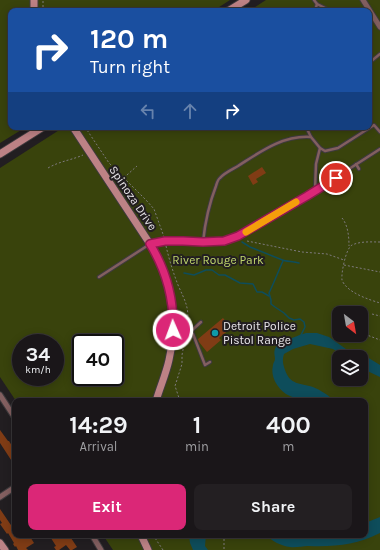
<!DOCTYPE html>
<style>
:root{--surface:#1a1619;--page:#231f22;--text:#f1f3f6;--muted:#9f9fa2;--line:#383538;--accent:#db2777}
body{margin:0;font-family:Karla,sans-serif;background:var(--page);color:var(--text);height:100vh;display:flex;flex-direction:column;font-size:15px;white-space:nowrap}
*{box-sizing:border-box;margin:0}
p{font-size:13px;color:var(--muted)}
.icon{flex:none;width:22px;height:22px;fill:none;stroke:currentColor;stroke-width:2;stroke-linecap:round;stroke-linejoin:round}
.map{position:relative;flex:1;overflow:hidden}
.drawer{position:absolute;left:12px;top:398px;width:356px;height:140px;display:flex;flex-direction:column;background:var(--surface);border-radius:8px;box-shadow:0 2px 10px #0003,0 0 0 1px var(--line)}
.drawer>*{flex:none}
.top-card{position:absolute;left:8px;top:8px;width:364px;height:122px;border-radius:8px;box-shadow:0 2px 10px #0003,0 0 0 1px var(--line);background:#1a4fa0;color:#fff;overflow:hidden}
.needle{width:26px;rotate:149deg}
.tools{position:absolute;left:332px;top:306px;display:grid;gap:8px}
.tools a{display:grid;place-items:center;width:36px;height:36px;border-radius:8px;background:var(--surface);box-shadow:0 2px 10px #0003,0 0 0 1px var(--line);font-size:20px}
.speed{position:absolute;left:12px;top:334px;display:flex;gap:8px;font-size:20px;font-weight:700;text-align:center}
.speed>*{display:grid;place-content:center;width:52px;height:52px;border-radius:50%;background:var(--surface);box-shadow:0 2px 10px #0003,0 0 0 1px var(--line);line-height:1}
.speed small{font-size:10px;font-weight:400}
.speed .limit{border:2px solid #111;border-radius:6px;background:#fff;color:#111}
.pin{position:absolute;display:grid;place-items:center;width:34px;height:34px;color:#fff;margin:-17px;border:2px solid #fff;border-radius:50%;box-shadow:0 1px 4px #0007}
.me{position:absolute;width:44px;margin:-22px;rotate:358deg;stroke-linejoin:round;filter:drop-shadow(0 0 3px #0008)}
.turn{display:flex;align-items:center;gap:14px;height:84px;padding:0 16px;font-size:18px}
.turn .icon{width:52px;height:52px;stroke-width:2.5}
.turn b{display:block;font-size:28px;line-height:34px}
.lanes{display:flex;align-items:center;height:38px;padding:0 16px;background:#0003;justify-content:center;gap:20px;direction:ltr}
.lanes .off{opacity:.35}
.eta{display:flex;justify-content:space-evenly;align-items:center;height:68px;text-align:center}
.eta b{font-size:24px;font-weight:700;line-height:28px}
.cta{display:flex;gap:8px;margin-top:auto;padding:8px 16px}
.cta a{flex:1;height:46px;border-radius:8px;background:var(--accent);color:#fff;font-size:16px;font-weight:700;line-height:46px;text-align:center}
.cta a+a{background:var(--page);color:var(--text)}
.map>svg:first-child{display:block}
</style>
<div class="map">
<svg width="380" height="550" viewBox="0 0 380 550">
<rect width="100%" height="100%" fill="#221e21"/>
<g fill="#39430c" fill-rule="evenodd">
<path d="M 0,0 L 230,0 L 213,11 L 11,11 L 11,127 L 26,127 L 0,143 Z"/>
<path d="M 266,0 L 380,0 L 380,550 L 113,550 L 103,535 L 365,535 L 365,401 L 16,401 L 0,377 L 0,168 L 64,127 L 369,127 L 369,11 L 249,11 ZM 339,313 L 361,313 L 361,335 L 339,335 ZM 21,343 L 55,343 L 55,377 L 21,377 ZM 81,343 L 115,343 L 115,377 L 81,377 ZM 339,357 L 361,357 L 361,379 L 339,379 Z"/>
</g>
<g fill="#0e4d5b">
<path d="M 306,333 L 317,333 L 329,337 L 346,349 L 367,357 L 380,365 L 380,377 L 361,368 L 361,357 L 345,357 L 333,349 L 310,344 L 293,349 L 284,354 C 282,360 283,364 285,370 C 290,385 300,383 313,387 C 320,390 329,395 334,401 C 318,401 300,402 286,394 C 277,388 270,376 273,365 C 273,363 275,361 275,359 C 275,355 273,352 276,347 C 280,342 299,335 306,333 Z"/>
<path d="M 380,517 L 380,533 C 356,545 335,547 308,546 C 302,546 296,548 290,547 C 281,546 272,541 266,535 L 365,535 L 365,523 Z"/>
<path d="M 189,535 L 206,535 L 205,546 L 208,550 L 193,550 L 190,543 Z"/>
</g>
<g fill="none" stroke-linecap="round" stroke-linejoin="round">
<g stroke="#0e4d5b" stroke-width="1.5">
<path d="M 242,242 L 250,247 L 280,259 C 285,262 293,261 299,263"/>
<path d="M 283,261 C 278,272 274,283 269,293 L 271,300 L 271,304 L 275,307 L 284,313 L 289,318 L 294,320 L 300,319 L 304,322 L 305,327 L 301,335"/>
<path d="M 184,273 L 194,275 L 206,270 L 212,270 L 219,275 L 225,275 L 240,283 L 253,284 L 257,292 L 262,292 L 269,296"/>
</g>
</g>
<g fill="#803c15">
<path d="M 262,167 L 266,173 L 256,179 L 258,182 L 253,185 L 248,176 Z"/>
<path d="M 223,318 L 231,328 L 219,338 L 221,340 L 207,352 L 199,342 L 198,339 Z"/>
<path d="M 0,430 L 8,441 L 9,441 L 15,451 L 15,466 L 0,443 Z"/>
<path d="M 0,509 L 15,531 L 15,535 L 17,535 L 20,538 L 25,535 L 29,535 L 34,543 L 26,548 L 28,550 L 18,550 L 16,546 L 15,547 L 13,544 L 14,543 L 8,533 L 7,534 L 0,524 L 2,523 L 0,520 Z"/>
<path d="M 49,535 L 69,535 L 77,547 L 72,550 L 70,550 L 66,545 L 59,550 L 56,550 L 54,547 L 56,546 Z"/>
</g>
<g fill="none" stroke-linecap="round" stroke-linejoin="round">
<defs>
<g id="lane">
<path d="M 314,0 L 317,4 L 331,11"/>
<path d="M 315,11 L 317,4"/>
<path d="M 369,63 L 380,54"/>
<path d="M 306,127 L 311,137"/>
<path d="M 356,164 L 359,169"/>
<path d="M 315,191 L 316,164 L 320,148"/>
<path d="M 203,242 C 205,223 209,204 216,186 C 217,183 218,179 220,178 C 224,173 233,169 238,166 C 260,152 283,135 311,137 L 320,148 L 325,151 L 338,148 L 374,125 L 380,132"/>
<path d="M 99,277 L 150,244 L 165,241 L 183,241 L 203,242 L 224,241 L 238,236 L 307,196 L 380,149"/>
<path d="M 173,327 L 184,329 L 193,334 L 205,365 L 210,362"/>
<path d="M 190,332 L 201,322"/>
</g>
<g id="street">
<path d="M 363,0 L 380,27"/>
<path d="M 0,395 L 15,418"/>
<path d="M 0,497 L 15,487"/>
<path d="M 92,535 L 101,550"/>
</g>
<g id="secondary">
<path d="M 34,0 L 34,11"/>
<path d="M 228,11 L 246,0"/>
<path d="M 73,127 L 150,244 C 171,279 178,320 169,360 C 166,374 160,387 156,401"/>
<path d="M 0,154 L 43,127"/>
<path d="M 141,535 L 148,550"/>
<path d="M 0,543 L 5,550"/>
</g>
</defs>
<use href="#lane" stroke="#3e3a3d" stroke-width="4.5"/>
<use href="#street" stroke="#3e3a3d" stroke-width="7"/>
<use href="#secondary" stroke="#3e3a3d" stroke-width="9"/>
<g stroke="#7e7a7d" stroke-width="1" stroke-dasharray="2 2" stroke-linecap="butt">
<path d="M 43,11 L 43,0"/>
<path d="M 85,127 L 109,163 L 146,200 L 154,209 L 164,237"/>
<path d="M 48,168 C 60,161 72,160 83,155"/>
<path d="M 118,183 L 137,166"/>
<path d="M 342,218 C 348,225 349,237 349,246"/>
<path d="M 247,241 L 302,252 L 327,254 L 344,260"/>
<path d="M 380,242 C 371,242 361,241 352,245 C 346,248 341,273 342,280 C 342,281 344,284 345,285 C 352,294 370,300 380,303"/>
<path d="M 166,246 C 169,259 173,272 178,285 C 185,301 190,308 187,326"/>
<path d="M 344,265 L 380,272"/>
<path d="M 372,314 L 380,316"/>
<path d="M 362,331 L 367,335 L 380,340"/>
<path d="M 180,401 L 175,386 L 182,364 L 182,355 L 186,334"/>
<path d="M 153,535 L 163,550"/>
<path d="M 224,535 L 224,550"/>
</g>
<use href="#lane" stroke="#835f60" stroke-width="2.5"/>
<use href="#street" stroke="#835f60" stroke-width="5"/>
<use href="#secondary" stroke="#bd8285" stroke-width="7"/>
</g>
<g fill="none" stroke-linecap="round" stroke-linejoin="round">
<defs>
<path id="route" d="M 173,330 C 174,299 166,270 150,244 L 165,241 L 183,241 L 203,242 L 224,241 L 238,236 L 307,196 L 336,178"/>
</defs>
<use href="#route" stroke="#8e194d" stroke-width="10"/>
<use href="#route" stroke="#db2777" stroke-width="7"/>
<path stroke="#f59e0b" stroke-width="7" d="M 246,232 L 296,202"/>
</g>
<circle fill="#0f9aa8" stroke="#221e21" stroke-width="1.5" cx="215" cy="333" r="4"/>
<g text-anchor="middle" dominant-baseline="central" stroke-width="4" stroke-linejoin="round" paint-order="stroke">
<g font-size="12" fill="#eae7ea" stroke="#221e21">
<text transform="translate(133 198) rotate(56)">Spinoza Drive</text>
</g>
<g font-size="12" fill="#c1d86d" stroke="#221e21">
<text x="218" y="260">River Rouge Park</text>
</g>
<g font-size="12" fill="#eae7ea" stroke="#221e21" text-anchor="start">
<text x="223" y="326">Detroit Police<tspan x="223" dy="14">Pistol Range</tspan></text>
</g>
</g>
</svg>
<div class="tools">
<a><svg class="needle" viewBox="-14 -14 28 28"><path d="M0-13l5 13h-10z" fill="#e53935"/><path d="M0 13l5-13h-10z" fill="#9f9fa2"/></svg></a>
<a><svg class="icon" aria-label="layers" viewBox="0 0 24 24"><path d="M12 4l9 5-9 5-9-5zM3 14l9 5 9-5"/></svg></a>
</div>
<div class="speed"><div>34<small>km/h</small></div><div class="limit">40</div></div>
<div class="pin" style="left:336px;top:178px;background:#d93025"><svg class="icon" aria-label="arrive" viewBox="0 0 24 24"><path d="M6 21V4h12l-3 4 3 4H6"/></svg></div>
<svg class="me" style="left:173px;top:330px" viewBox="-20 -20 40 40"><circle r="17" fill="#db2777" stroke="#fff" stroke-width="3"/><path d="M0-11L8 9 0 5-8 9z" fill="#fff"/></svg>
<div class="top-card">
<div class="turn"><svg class="icon" aria-label="right" viewBox="0 0 24 24"><path d="M7 20v-9h11M14 6l5 5-5 5"/></svg><div><b>120 m</b>Turn right</div></div>
<div class="lanes"><svg class="icon off" aria-label="left" viewBox="0 0 24 24"><path d="M17 20v-9H6M10 6l-5 5 5 5"/></svg><svg class="icon off" aria-label="ahead" viewBox="0 0 24 24"><path d="M12 20V5M6 11l6-6 6 6"/></svg><svg class="icon" aria-label="right" viewBox="0 0 24 24"><path d="M7 20v-9h11M14 6l5 5-5 5"/></svg></div>
</div>
<section class="drawer">
<div class="eta">
<div><b>14:29</b><p>Arrival</p></div>
<div><b>1</b><p>min</p></div>
<div><b>400</b><p>m</p></div>
</div>
<div class="cta"><a>Exit</a><a>Share</a></div>
</section>
</div>
